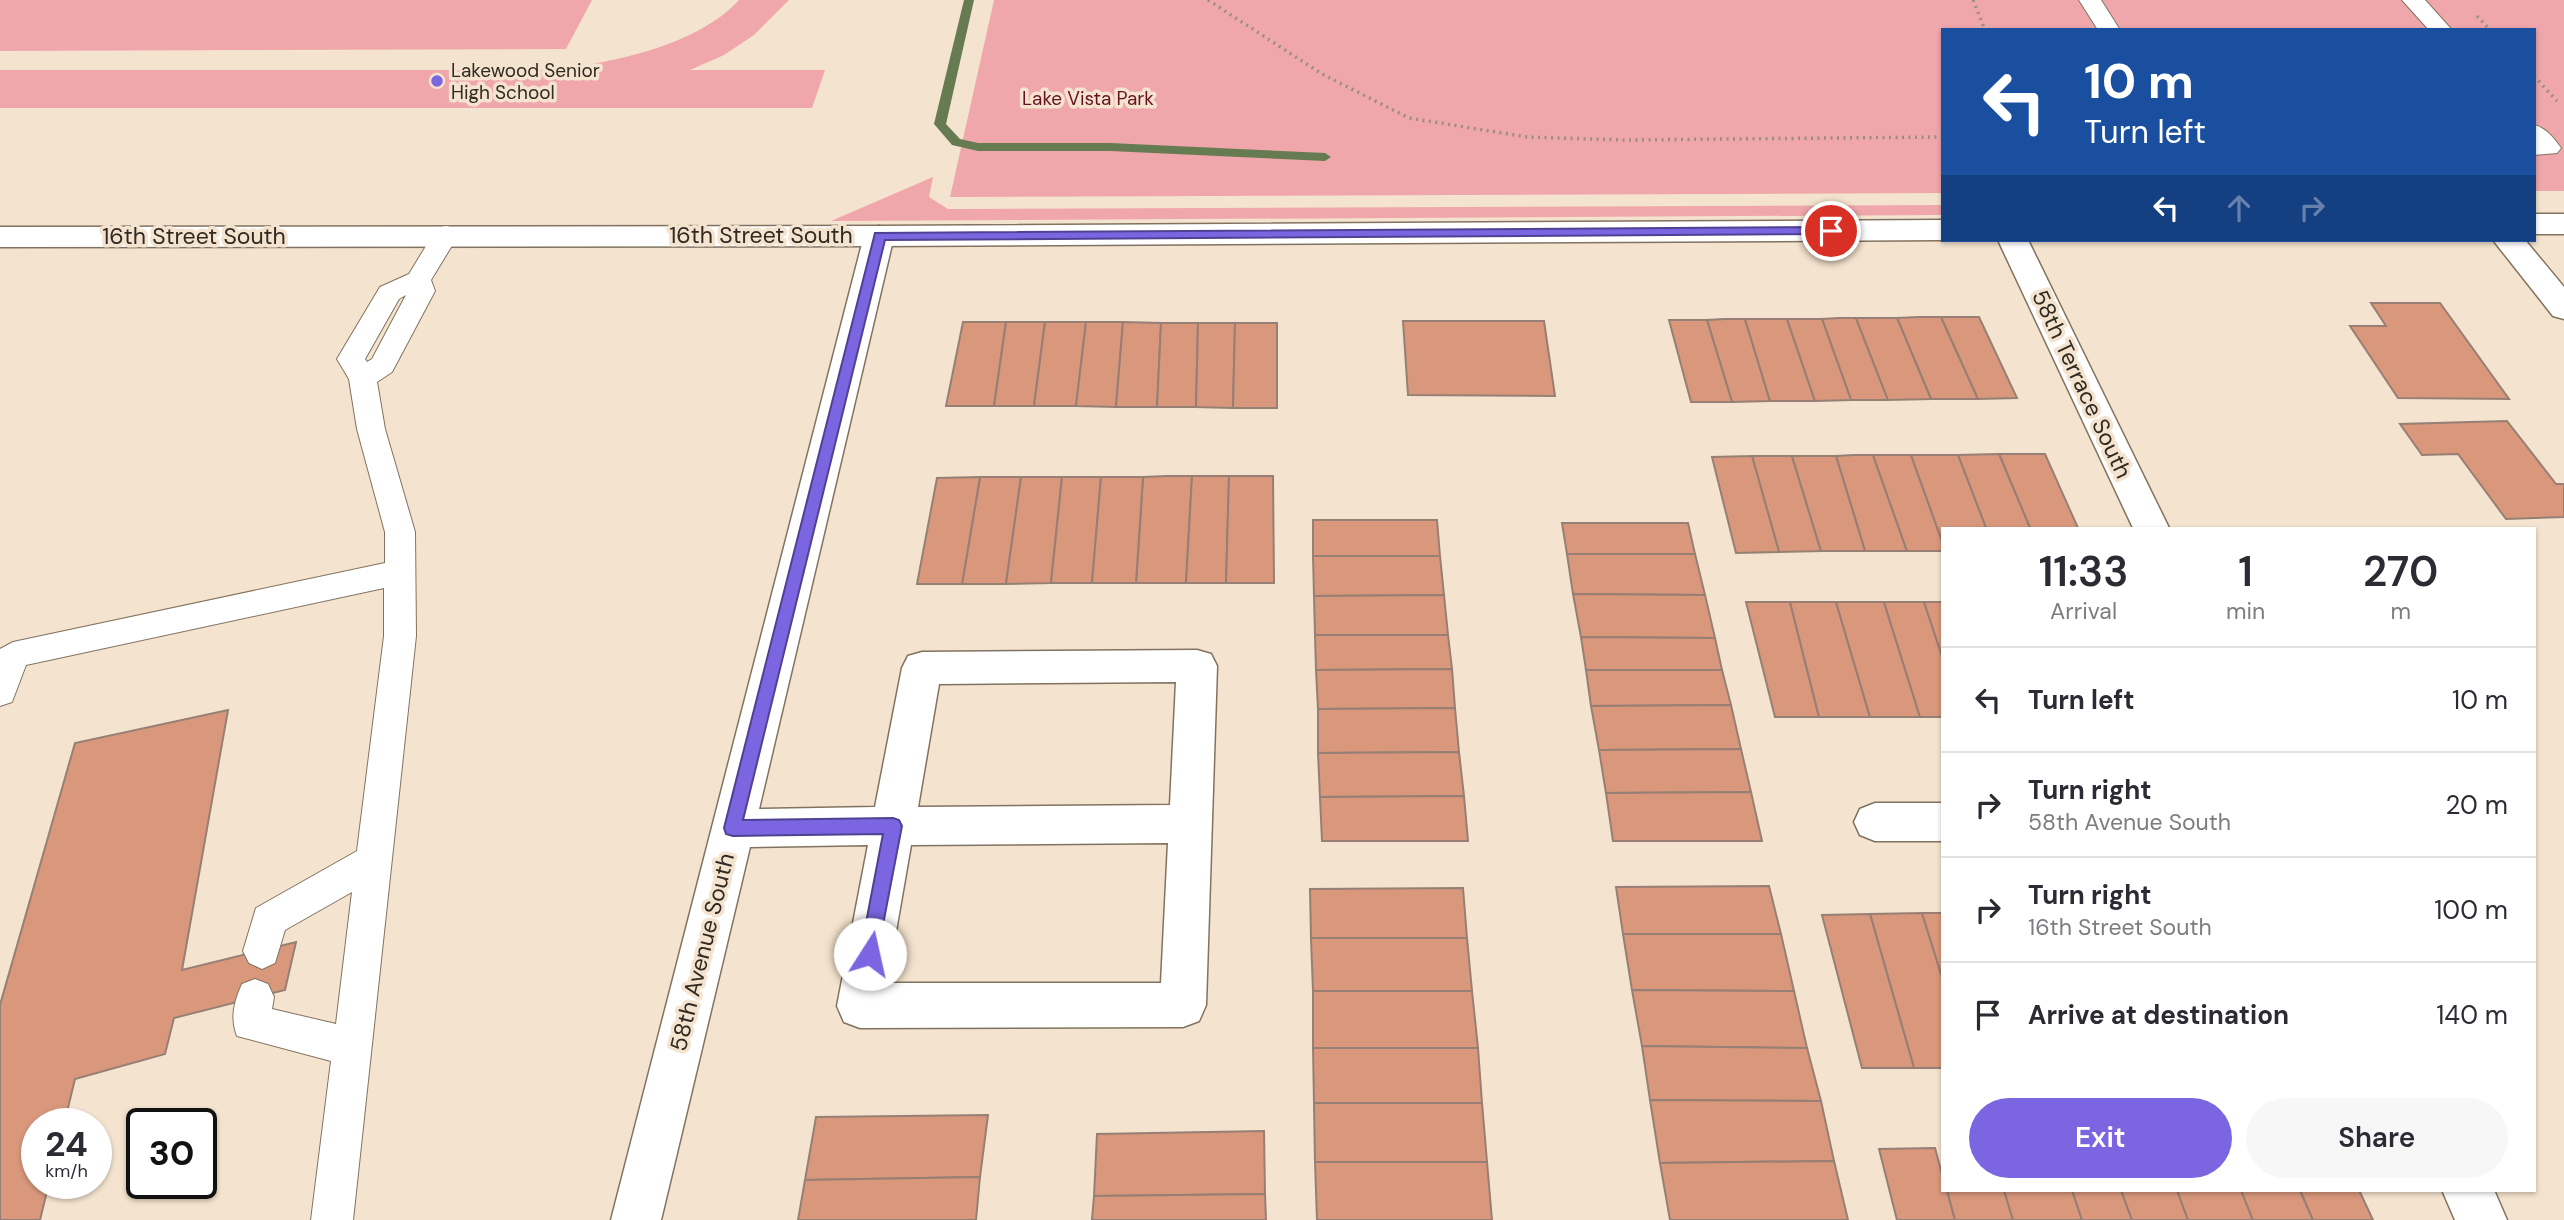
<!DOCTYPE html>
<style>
:root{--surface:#fff;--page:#f7f7f7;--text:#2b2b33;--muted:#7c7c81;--line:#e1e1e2;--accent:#7b65e1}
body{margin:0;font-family:"DM Sans",sans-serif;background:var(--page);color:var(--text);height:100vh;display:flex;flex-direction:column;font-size:26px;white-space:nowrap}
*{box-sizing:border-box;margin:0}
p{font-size:23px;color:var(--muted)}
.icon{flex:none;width:38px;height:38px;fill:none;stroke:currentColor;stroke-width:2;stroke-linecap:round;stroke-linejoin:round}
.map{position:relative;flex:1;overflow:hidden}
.side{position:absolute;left:1941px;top:527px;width:595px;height:665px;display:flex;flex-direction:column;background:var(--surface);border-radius:0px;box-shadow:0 2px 5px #0004}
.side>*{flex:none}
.banner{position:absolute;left:1941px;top:28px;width:595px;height:214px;border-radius:0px;box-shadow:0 2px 5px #0004;background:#1a4fa0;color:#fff;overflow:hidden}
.speed{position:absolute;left:21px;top:1108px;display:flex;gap:14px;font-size:35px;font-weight:700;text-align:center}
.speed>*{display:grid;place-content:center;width:91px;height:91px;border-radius:50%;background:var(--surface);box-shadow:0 2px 5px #0004;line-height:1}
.speed small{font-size:18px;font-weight:400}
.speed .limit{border:4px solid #111;border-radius:10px;background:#fff;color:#111}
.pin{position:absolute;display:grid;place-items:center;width:60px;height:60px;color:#fff;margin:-30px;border:4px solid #fff;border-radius:50%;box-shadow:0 2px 7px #0007}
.me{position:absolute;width:77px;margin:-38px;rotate:10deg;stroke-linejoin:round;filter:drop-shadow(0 0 5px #0008)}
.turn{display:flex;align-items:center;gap:24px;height:147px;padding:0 28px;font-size:32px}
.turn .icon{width:91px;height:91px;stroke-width:2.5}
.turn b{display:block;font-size:49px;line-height:60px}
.lanes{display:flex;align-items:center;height:66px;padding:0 28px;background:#0003;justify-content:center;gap:35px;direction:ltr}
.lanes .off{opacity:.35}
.eta{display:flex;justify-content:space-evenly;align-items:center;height:119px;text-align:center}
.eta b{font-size:42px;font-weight:600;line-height:49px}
.primary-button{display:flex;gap:14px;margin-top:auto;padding:14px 28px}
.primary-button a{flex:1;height:80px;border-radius:42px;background:var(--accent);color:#fff;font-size:28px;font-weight:600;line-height:80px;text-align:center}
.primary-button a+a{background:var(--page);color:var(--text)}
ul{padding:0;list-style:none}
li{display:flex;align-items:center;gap:21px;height:105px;padding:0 28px;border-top:2px solid var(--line)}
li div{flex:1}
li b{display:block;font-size:26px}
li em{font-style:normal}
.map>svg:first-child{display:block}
</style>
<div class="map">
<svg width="2564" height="1220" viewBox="0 0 2564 1220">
<rect width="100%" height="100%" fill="#f4e3ce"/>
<g fill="#f0a7ab">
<path d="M 0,0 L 592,0 L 566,49 L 0,51 Z"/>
<path d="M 739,0 L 789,0 L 754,35 L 724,55 L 690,70 L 825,70 L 812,108 L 0,108 L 0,70 L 555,70 C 613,62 697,46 739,0 Z"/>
<path d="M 994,0 L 2564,0 L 2564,191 L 2534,191 L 2534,30 L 1942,30 L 1942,193 L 950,197 Z"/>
<path d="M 933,177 L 929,197 L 948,209 L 1942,205 L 1942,215 L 831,221 Z"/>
</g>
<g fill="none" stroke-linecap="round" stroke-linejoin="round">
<path fill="#667b51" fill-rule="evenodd" d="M 964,0 L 974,0 L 946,124 L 960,139 L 978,143 L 1110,143 L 1325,153 L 1331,157 L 1325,161 L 1110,151 L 978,151 L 952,145 L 934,124 Z"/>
</g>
<g fill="#d9987c" stroke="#977f75" stroke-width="2">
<path d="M 2371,303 L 2440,303 L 2509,399 L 2398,398 L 2350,326 L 2386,326 Z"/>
<path d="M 1919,317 L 1941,317 L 1978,399 L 1931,399 L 1897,318 Z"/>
<path d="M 1941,317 L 1979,317 L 2017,398 L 1978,399 Z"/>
<path d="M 1839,318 L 1856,318 L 1888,400 L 1851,400 L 1822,319 Z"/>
<path d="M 1856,318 L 1897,318 L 1931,399 L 1888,400 Z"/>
<path d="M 1725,319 L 1745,319 L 1770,401 L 1732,402 L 1707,320 Z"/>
<path d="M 1745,319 L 1787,319 L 1815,401 L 1770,401 Z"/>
<path d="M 1787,319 L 1822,319 L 1851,400 L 1815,401 Z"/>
<path d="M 1669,320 L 1707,320 L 1732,402 L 1691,402 Z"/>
<path d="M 1403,321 L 1544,321 L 1555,396 L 1408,395 Z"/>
<path d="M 963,322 L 1006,322 L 994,406 L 946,406 Z"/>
<path d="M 1006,322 L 1045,322 L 1034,406 L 994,406 Z"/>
<path d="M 1045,322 L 1086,322 L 1076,406 L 1034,406 Z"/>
<path d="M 1086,322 L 1123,322 L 1116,407 L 1076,406 Z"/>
<path d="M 1123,322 L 1161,323 L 1157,407 L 1116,407 Z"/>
<path d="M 1161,323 L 1198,323 L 1196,407 L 1157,407 Z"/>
<path d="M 1198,323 L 1235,323 L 1233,408 L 1196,407 Z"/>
<path d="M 1235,323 L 1277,323 L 1277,408 L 1233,408 Z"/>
<path d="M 2507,421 L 2556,484 L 2564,484 L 2564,517 L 2506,519 L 2458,454 L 2422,455 L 2400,424 Z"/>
<path d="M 1999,454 L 2045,454 L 2078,528 L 2030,528 Z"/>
<path d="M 1999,454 L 2030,528 L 1986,528 L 1958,455 Z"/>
<path d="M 1854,455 L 1873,455 L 1907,551 L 1865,551 L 1836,456 Z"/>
<path d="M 1873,455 L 1911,455 L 1942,541 L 1942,551 L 1907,551 Z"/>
<path d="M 1911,455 L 1958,455 L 1986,528 L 1942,528 L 1942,541 Z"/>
<path d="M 1752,456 L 1792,456 L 1821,551 L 1779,552 Z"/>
<path d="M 1752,456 L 1779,552 L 1736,553 L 1712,457 Z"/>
<path d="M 1792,456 L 1836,456 L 1865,551 L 1821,551 Z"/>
<path d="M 1167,476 L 1192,476 L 1186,583 L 1136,583 L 1143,477 Z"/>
<path d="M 1192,476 L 1229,476 L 1226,583 L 1186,583 Z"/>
<path d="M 1229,476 L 1273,476 L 1274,583 L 1226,583 Z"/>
<path d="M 980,477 L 1021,477 L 1006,584 L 962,584 Z"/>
<path d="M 980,477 L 962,584 L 917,584 L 937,478 Z"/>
<path d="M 1021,477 L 1062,477 L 1051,583 L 1006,584 Z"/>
<path d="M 1062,477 L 1101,477 L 1092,583 L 1051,583 Z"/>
<path d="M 1101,477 L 1143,477 L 1136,583 L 1092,583 Z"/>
<path d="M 1313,520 L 1437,520 L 1440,556 L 1313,556 Z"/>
<path d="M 1562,523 L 1688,523 L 1695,554 L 1567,554 Z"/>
<path d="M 1567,554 L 1695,554 L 1705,595 L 1573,594 Z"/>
<path d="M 1313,556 L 1440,556 L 1444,595 L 1314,596 Z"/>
<path d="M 1573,594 L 1705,595 L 1715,638 L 1581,637 Z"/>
<path d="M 1444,595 L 1448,635 L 1315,635 L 1314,596 Z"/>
<path d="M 1746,602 L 1790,602 L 1819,717 L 1775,717 Z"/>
<path d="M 1790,602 L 1836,602 L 1870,717 L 1819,717 Z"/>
<path d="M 1836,602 L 1884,602 L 1920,717 L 1870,717 Z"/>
<path d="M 1884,602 L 1924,602 L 1942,656 L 1942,717 L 1920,717 Z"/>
<path d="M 1924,602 L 1942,602 L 1942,656 Z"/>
<path d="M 1315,635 L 1448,635 L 1452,669 L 1316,670 Z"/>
<path d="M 1581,637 L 1715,638 L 1722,670 L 1586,670 Z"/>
<path d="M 1452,669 L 1455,708 L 1318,709 L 1316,670 Z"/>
<path d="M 1586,670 L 1722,670 L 1731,705 L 1591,706 Z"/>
<path d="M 1731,705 L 1741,749 L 1599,750 L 1591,706 Z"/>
<path d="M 1455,708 L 1459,752 L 1318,753 L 1318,709 Z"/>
<path d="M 228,710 L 182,970 L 296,942 L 285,990 L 174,1018 L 165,1054 L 75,1079 L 64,1124 L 37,1124 L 37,1183 L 49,1183 L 40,1220 L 0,1220 L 0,1005 L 75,743 Z"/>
<path d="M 1741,749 L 1751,792 L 1606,793 L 1599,750 Z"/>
<path d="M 1459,752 L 1464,796 L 1320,797 L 1318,753 Z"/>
<path d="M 1751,792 L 1762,841 L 1613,841 L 1606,793 Z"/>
<path d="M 1464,796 L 1468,841 L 1322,841 L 1320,797 Z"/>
<path d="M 1769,886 L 1781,934 L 1623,934 L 1616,887 Z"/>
<path d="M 1463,888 L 1467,938 L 1311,938 L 1310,889 Z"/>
<path d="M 1922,913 L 1942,977 L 1942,1068 L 1914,1068 L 1870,914 Z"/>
<path d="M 1922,913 L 1942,913 L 1942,977 Z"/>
<path d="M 1870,914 L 1914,1068 L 1862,1068 L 1822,915 Z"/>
<path d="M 1623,934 L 1781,934 L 1794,991 L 1632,990 Z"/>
<path d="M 1311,938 L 1467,938 L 1472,991 L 1313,991 Z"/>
<path d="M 1632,990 L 1794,991 L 1807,1048 L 1642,1046 Z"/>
<path d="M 1313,991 L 1472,991 L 1478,1048 L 1313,1048 Z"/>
<path d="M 1642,1046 L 1807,1048 L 1821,1101 L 1650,1100 Z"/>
<path d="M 1313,1048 L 1478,1048 L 1482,1103 L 1314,1103 Z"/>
<path d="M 1650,1100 L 1821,1101 L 1834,1161 L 1660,1163 Z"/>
<path d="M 1314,1103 L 1482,1103 L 1487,1162 L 1315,1162 Z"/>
<path d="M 988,1115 L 980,1177 L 805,1180 L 816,1117 Z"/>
<path d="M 1264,1131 L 1265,1194 L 1094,1196 L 1097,1134 Z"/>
<path d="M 1935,1148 L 1942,1174 L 1942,1190 L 1947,1190 L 1955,1220 L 1897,1220 L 1879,1149 Z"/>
<path d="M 1834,1161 L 1848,1220 L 1670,1220 L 1660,1163 Z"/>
<path d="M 1315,1162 L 1487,1162 L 1492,1220 L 1317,1220 Z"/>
<path d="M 980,1177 L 976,1220 L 798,1220 L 805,1180 Z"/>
<path d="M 1947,1190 L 2004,1190 L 2013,1220 L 1955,1220 Z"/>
<path d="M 2004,1190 L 2072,1190 L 2082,1220 L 2013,1220 Z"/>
<path d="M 2072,1190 L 2121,1190 L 2132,1220 L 2082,1220 Z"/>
<path d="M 2121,1190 L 2177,1190 L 2188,1220 L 2132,1220 Z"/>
<path d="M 2177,1190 L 2241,1190 L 2253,1220 L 2188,1220 Z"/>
<path d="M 2241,1190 L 2300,1190 L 2313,1220 L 2253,1220 Z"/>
<path d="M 2300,1190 L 2359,1190 L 2373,1220 L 2313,1220 Z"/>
<path d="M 1265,1194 L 1266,1220 L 1092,1220 L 1094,1196 Z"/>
</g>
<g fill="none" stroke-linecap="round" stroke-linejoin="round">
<defs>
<g id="lane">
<path d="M 2079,0 L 2101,0 L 2120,30 L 2098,30 Z"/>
<path d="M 2402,0 L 2425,0 L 2452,30 L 2429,30 Z"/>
<path d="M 2534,125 C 2546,128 2554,138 2561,148 L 2557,153 L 2534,155 Z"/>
<path d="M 446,226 L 455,228 L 459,234 L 431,280 L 435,291 L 392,372 L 377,382 L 385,429 L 415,532 L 416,636 L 353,1220 L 311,1220 L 331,1061 L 237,1036 C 230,1018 234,1002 242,984 L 255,979 L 268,984 L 274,997 L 272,1009 L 336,1024 L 352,892 L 285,930 L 275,963 L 262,969 L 249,963 L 243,951 L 256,908 L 357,851 L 384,636 L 384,588 L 26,665 L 12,702 L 0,706 L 0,649 L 13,642 L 385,563 L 385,532 L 357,429 L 349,379 L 337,359 L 380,287 L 409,274 L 437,228 ZM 406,295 L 372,359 L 367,362 L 365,359 L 399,299 Z"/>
</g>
<g id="street">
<path d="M 879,226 L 890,229 L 894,236 L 759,809 L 875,807 L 902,668 L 908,656 L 922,652 L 1197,650 L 1211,654 L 1217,666 L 1206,1005 L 1199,1021 L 1183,1027 L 860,1028 L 844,1022 L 837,1006 L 868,845 L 750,847 L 661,1220 L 611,1220 L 864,236 L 868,229 ZM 1176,682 L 1170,805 L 918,807 L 939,684 ZM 1168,843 L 1161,983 L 887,983 L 911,845 Z"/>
<path d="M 1998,240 L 2028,240 L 2169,528 L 2133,528 Z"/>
<path d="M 2493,240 L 2525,240 L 2564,287 L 2564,319 L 2553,316 Z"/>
<path d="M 1875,803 L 1942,803 L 1942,841 L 1875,841 L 1860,835 L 1854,822 L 1860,809 Z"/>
<path d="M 2442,1190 L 2494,1190 L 2507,1220 L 2455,1220 Z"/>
</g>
<g id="secondary">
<rect x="2534" y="214" width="30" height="20"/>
<path d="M 1942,220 L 1942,240 L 879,246 L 0,247 L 0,227 L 879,226 Z"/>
</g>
</defs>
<use href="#lane" stroke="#817360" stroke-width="2"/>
<use href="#street" stroke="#817360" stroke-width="3"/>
<use href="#secondary" stroke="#817360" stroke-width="3"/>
<g stroke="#9a8e7f" stroke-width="3.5" stroke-dasharray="2 4.5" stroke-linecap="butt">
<path d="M 1208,0 L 1322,74 L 1409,118 L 1527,137 L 1624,140 L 1942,137"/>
<path d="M 1973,0 L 1985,30"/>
<path d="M 2477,16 L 2490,30"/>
<path d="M 2534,76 L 2557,101"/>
</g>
<use href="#lane" fill="#fff" fill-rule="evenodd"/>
<use href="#street" fill="#fff" fill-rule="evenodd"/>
<use href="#secondary" fill="#fff" fill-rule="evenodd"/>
</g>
<path fill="#7b65e1" stroke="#504292" stroke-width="2" d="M 1831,227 L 1835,228 L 1835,234 L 885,240 L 743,820 L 893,818 L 899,820 L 902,826 L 876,961 L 870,963 L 863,961 L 860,954 L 883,834 L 733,836 L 726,834 L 724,828 L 875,233 Z"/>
<circle fill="#7b65e1" stroke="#f4e3ce" stroke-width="2.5" cx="437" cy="81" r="7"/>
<g text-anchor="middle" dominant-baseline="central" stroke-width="7" stroke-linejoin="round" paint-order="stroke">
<g font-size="19" fill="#302a22" stroke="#f4e3ce" text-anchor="start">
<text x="451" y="70">Lakewood Senior<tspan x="451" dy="22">High School</tspan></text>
</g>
<g font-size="19" fill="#671122" stroke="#f4e3ce">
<text x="1088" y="98">Lake Vista Park</text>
</g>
<g font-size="23" fill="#302a22" stroke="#f4e3ce">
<text x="761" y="235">16th Street South</text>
<text x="194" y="236">16th Street South</text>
<text transform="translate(2082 384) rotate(65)">58th Terrace South</text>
<text transform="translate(702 952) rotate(-76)">58th Avenue South</text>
</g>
</g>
</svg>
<div class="speed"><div>24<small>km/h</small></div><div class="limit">30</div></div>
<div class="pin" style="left:1831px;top:231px;background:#d93025"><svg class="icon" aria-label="arrive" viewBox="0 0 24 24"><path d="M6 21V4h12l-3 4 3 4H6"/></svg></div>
<svg class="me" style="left:870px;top:954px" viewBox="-20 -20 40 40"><circle r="19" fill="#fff"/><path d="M0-13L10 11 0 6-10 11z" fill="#7b65e1"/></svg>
<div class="banner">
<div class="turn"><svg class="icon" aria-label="left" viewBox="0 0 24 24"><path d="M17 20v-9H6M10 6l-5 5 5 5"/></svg><div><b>10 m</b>Turn left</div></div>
<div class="lanes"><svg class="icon" aria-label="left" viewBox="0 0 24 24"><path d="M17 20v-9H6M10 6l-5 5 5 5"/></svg><svg class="icon off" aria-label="ahead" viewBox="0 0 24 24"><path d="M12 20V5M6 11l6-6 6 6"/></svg><svg class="icon off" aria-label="right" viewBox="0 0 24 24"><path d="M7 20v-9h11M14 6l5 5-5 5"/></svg></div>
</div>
<section class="side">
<div class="eta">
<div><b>11:33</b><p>Arrival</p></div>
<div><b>1</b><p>min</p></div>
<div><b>270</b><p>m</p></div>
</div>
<ul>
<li><svg class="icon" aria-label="left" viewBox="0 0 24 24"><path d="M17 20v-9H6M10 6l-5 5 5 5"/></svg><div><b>Turn left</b></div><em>10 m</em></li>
<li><svg class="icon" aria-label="right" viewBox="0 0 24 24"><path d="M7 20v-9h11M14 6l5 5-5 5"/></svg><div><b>Turn right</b><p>58th Avenue South</p></div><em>20 m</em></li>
<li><svg class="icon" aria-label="right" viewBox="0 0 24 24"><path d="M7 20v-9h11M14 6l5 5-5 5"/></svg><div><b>Turn right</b><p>16th Street South</p></div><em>100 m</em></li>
<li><svg class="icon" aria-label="arrive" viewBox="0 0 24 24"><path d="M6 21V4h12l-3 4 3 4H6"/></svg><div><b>Arrive at destination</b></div><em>140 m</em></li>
</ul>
<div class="primary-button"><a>Exit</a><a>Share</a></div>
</section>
</div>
